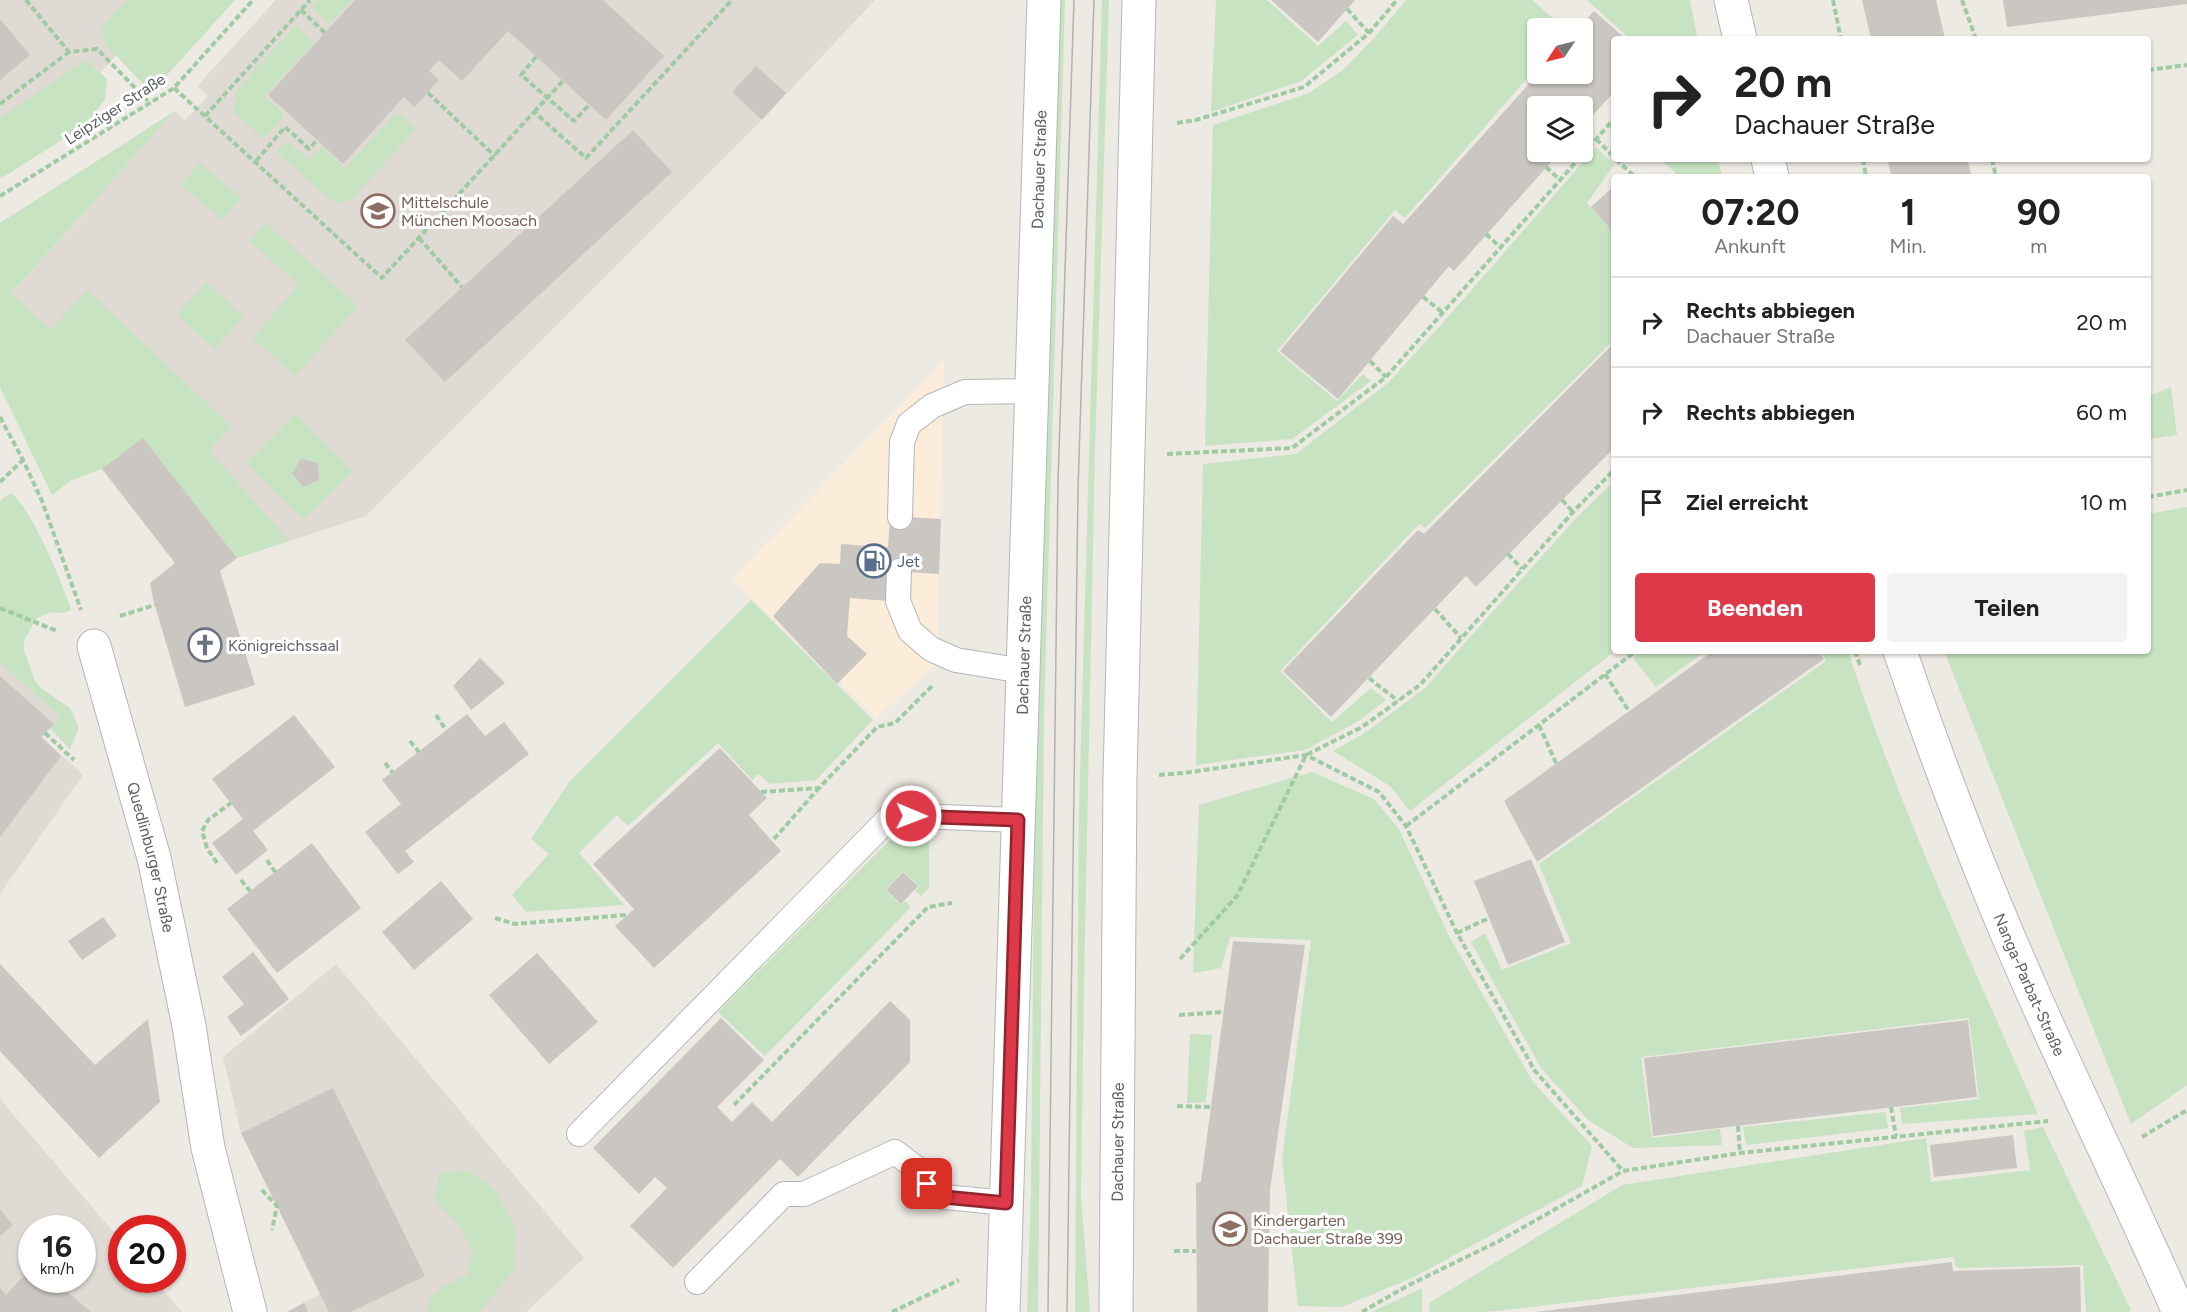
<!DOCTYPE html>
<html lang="de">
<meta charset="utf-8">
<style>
:root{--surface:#fff;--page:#f2f2f2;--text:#222;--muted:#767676;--line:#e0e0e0;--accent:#dd3949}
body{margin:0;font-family:Figtree,sans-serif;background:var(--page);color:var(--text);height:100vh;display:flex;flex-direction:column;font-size:22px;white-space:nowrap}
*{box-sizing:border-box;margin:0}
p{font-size:20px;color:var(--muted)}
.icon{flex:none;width:33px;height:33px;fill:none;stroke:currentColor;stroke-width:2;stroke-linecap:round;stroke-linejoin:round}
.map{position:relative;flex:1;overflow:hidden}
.sheet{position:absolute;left:1611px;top:174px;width:540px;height:480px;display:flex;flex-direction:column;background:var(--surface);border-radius:6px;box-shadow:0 2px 4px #0004}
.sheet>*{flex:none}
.top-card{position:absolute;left:1611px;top:36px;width:540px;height:126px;border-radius:6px;box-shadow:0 2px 4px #0004;background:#fff;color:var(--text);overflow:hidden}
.needle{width:39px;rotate:235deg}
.tools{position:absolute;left:1527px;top:18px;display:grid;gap:12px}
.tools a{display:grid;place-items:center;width:66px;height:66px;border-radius:6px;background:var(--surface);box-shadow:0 2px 4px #0004;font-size:30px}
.speed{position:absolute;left:18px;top:1215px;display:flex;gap:12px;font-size:30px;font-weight:700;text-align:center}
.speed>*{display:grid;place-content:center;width:78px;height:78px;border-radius:50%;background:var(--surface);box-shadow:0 2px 4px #0004;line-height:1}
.speed small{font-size:15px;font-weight:400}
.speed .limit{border:9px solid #d22;background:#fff;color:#111}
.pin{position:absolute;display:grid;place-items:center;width:51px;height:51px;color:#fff;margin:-26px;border-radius:12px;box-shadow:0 3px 9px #0006}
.me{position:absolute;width:66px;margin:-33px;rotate:91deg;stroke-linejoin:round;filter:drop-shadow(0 0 4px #0008)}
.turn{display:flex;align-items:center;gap:21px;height:126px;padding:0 24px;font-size:27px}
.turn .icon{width:78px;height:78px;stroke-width:2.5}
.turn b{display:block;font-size:42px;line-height:51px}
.eta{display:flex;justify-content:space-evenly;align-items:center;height:102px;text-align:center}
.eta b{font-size:36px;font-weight:700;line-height:42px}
.button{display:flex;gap:12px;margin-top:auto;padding:12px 24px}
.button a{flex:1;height:69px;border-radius:6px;background:var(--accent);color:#fff;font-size:24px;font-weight:700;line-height:69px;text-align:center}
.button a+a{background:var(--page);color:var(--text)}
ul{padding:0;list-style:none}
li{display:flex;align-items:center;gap:18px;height:90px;padding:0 24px;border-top:2px solid var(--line)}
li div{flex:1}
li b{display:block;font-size:22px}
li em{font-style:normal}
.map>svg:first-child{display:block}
</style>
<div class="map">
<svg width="2187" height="1312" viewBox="0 0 2187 1312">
<rect width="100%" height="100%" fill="#ede9e3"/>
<path fill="#fbedd9" d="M 944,360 L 937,664 L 876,718 L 732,579 Z"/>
<g fill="#dfdad4" fill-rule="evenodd">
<path d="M 0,0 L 167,0 L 85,89 L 0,146 Z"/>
<path d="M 276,0 L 875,0 L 762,120 L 366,516 L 237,558 L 143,438 L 102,469 L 0,307 L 175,111 L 185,120 L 208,96 L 197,86 Z"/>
<path d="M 0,663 L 60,716 L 42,737 L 83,775 L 0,894 Z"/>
<path d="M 336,964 L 584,1258 L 526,1312 L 287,1312 L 320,1294 L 241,1133 L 223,1057 Z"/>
<path d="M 0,1099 L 121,1241 L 122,1280 L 154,1280 L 182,1312 L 0,1312 ZM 32,1228 L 82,1228 L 82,1280 L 32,1280 Z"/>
</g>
<g fill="#c7e3c1">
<path d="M 127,0 L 235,0 L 159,84 L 144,85 L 105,44 L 101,28 Z"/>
<path d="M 318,0 L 352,0 L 330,24 L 311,7 Z"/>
<path d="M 1058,0 L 1065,0 L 1044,712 L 1038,1312 L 1027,1312 L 1031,1190 L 1036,670 Z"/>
<path d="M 1102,0 L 1109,0 L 1095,451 L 1084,981 L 1081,1196 L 1090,1312 L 1075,1312 L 1079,810 Z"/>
<path d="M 1216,0 L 1267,0 L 1318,46 L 1346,21 L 1358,35 L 1301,81 L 1211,112 Z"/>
<path d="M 1406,0 L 1532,0 L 1564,28 L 1538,28 L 1537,67 L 1405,218 L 1395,210 L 1277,351 L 1337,401 L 1363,374 L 1371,381 L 1292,439 L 1205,446 L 1213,125 L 1309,93 L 1343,70 L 1376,36 Z"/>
<path d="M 1587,0 L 1690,0 L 1697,37 L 1694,39 L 1630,39 Z"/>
<path d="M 296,25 L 314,42 L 265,96 L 285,115 L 263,139 L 233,111 L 237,89 Z"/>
<path d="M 86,60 L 107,79 L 105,99 L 87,124 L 0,179 L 0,118 Z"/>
<path d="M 175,111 L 11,294 L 51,330 L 87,290 L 232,427 L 209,450 L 289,541 L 237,558 L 143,438 L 102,469 L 72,480 L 52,495 L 0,387 L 0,223 Z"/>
<path d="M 397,112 L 416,129 L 352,199 C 344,203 340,204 331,201 L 277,152 L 287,141 L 309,160 L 321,147 L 345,168 Z"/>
<path d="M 1596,147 L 1614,165 L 1587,203 L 1614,233 L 1614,340 L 1425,528 L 1419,524 L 1280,671 L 1332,722 L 1371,688 L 1386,700 L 1357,722 L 1305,750 L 1196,765 L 1203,464 L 1296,454 L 1389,382 L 1448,317 Z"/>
<path d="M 1660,159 L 1718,159 L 1722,177 L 1680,177 Z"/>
<path d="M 200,163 L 241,198 L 222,220 L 181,185 Z"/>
<path d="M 266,223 L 358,306 L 295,376 L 252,338 L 299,285 L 250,241 Z"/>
<path d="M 206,282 L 244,317 L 214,349 L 177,314 Z"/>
<path d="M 2171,387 L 2177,435 L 2148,439 L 2148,397 Z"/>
<path d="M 295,414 L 353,471 L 304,520 L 246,463 Z"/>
<path d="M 1614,481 L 1615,651 L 1410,811 L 1390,786 L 1333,751 L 1366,732 L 1425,688 L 1576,518 Z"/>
<path d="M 12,494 C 31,508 64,586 71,610 L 63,613 L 51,612 L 37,618 L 24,640 L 24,650 L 35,681 L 41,688 L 70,708 L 79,728 L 70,749 L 50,728 L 60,716 L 0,663 L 0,501 L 7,495 Z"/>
<path d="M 2187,507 L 2187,1085 L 2131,1124 L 1944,651 L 2148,651 L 2148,514 Z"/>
<path d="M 751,600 L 873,720 L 816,780 L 770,784 L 758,774 L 752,780 L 718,743 L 628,826 L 617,815 L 579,853 L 624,905 L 526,912 L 512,895 L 549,854 L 531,839 L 570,781 Z"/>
<path d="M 1643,651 L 1706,651 L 1656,687 L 1633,658 Z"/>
<path d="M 1820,651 L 1848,651 C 1900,810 1971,961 2038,1114 L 1902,1124 L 1900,1108 L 1979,1099 L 1969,1018 L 1641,1057 L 1652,1138 L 1720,1129 L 1722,1145 L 1633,1148 L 1588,1120 L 1541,1068 L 1471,942 L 1485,933 L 1502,970 L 1571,943 L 1539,864 L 1826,661 Z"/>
<path d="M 1312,772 L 1374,799 L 1399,829 L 1449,936 L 1533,1082 L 1592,1146 L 1582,1186 L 1414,1277 L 1342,1307 L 1298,1306 L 1282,1160 L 1311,940 L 1230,937 L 1221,968 L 1193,973 L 1199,805 Z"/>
<path d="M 909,826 L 929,828 L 929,888 L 921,896 L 915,891 L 919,886 L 903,871 L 885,890 L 901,905 L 905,901 L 911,907 L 765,1056 L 718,1012 L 893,837 Z"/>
<path d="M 1190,1034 L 1212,1035 L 1206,1102 L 1187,1103 Z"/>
<path d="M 1885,1112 L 1888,1128 L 1746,1145 L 1743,1127 Z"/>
<path d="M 2043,1127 L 2131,1310 L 2128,1312 L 2086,1312 L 2083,1265 L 1956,1268 L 1954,1257 L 1487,1312 L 1430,1312 L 1429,1303 L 1622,1185 L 1926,1138 L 1931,1182 L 2030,1170 L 2024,1131 Z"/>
<path d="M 468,1171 L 493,1188 L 516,1228 L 515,1269 L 480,1312 L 427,1312 C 425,1291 452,1283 467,1275 L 472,1251 L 461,1228 L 434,1199 L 440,1173 Z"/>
<path d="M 1422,1288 L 1422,1312 L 1372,1312 Z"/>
</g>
<g fill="#cac6c2">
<path d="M 355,0 L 603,0 L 664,56 L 606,120 L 508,31 L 462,81 L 439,60 L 429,71 L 439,80 L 415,107 L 404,97 L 343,164 L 268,95 Z"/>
<path d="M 1271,0 L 1355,0 L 1318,42 Z"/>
<path d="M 1862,0 L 1936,0 L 1945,39 L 1871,39 Z"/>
<path d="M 2003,0 L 2187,0 L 2187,4 L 2007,27 Z"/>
<path d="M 1594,11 L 1626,39 L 1614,39 L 1614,92 L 1582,127 L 1582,106 L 1538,106 L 1538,152 L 1560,152 L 1454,271 L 1449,266 L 1338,399 L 1280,351 L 1393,216 L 1403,224 L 1538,74 L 1582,74 L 1582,28 L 1578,28 Z"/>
<path d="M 0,19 L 30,55 L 0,80 Z"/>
<path d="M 756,66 L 786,93 L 762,120 L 732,92 Z"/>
<path d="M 633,130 L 672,172 L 445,382 L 405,340 Z"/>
<path d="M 1887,159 L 1967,159 L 1972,177 L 1892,177 Z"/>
<path d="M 1614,186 L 1614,233 L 1591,207 Z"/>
<path d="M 1614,343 L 1614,448 L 1476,587 L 1466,576 L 1331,717 L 1283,671 L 1418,530 L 1424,534 Z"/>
<path d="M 143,438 L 237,558 L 220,571 L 255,685 L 185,707 L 153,599 L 150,583 L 175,563 L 102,469 Z"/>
<path d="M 301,459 L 318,463 L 319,480 L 303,487 L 292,473 Z"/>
<path d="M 890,516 L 941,519 L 939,574 L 891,571 L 889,601 L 850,598 L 847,636 L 867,654 L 837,684 L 773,616 L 820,563 L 840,564 L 841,544 L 888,547 Z"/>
<path d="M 1713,651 L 1818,651 L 1824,659 L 1537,862 L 1504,801 Z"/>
<path d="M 480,658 L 505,683 L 471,710 L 453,686 Z"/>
<path d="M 0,676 L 54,724 L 41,737 L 61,756 L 0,837 Z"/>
<path d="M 467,714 L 485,736 L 504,722 L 529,754 L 405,851 L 414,862 L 398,874 L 365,832 L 401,804 L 382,780 Z"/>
<path d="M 294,715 L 335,767 L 253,831 L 268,850 L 236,875 L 212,843 L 243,819 L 212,779 Z"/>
<path d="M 720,748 L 767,798 L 749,815 L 781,851 L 654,968 L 615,926 L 634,909 L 593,864 Z"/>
<path d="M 312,843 L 361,908 L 277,973 L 227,909 Z"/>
<path d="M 1531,859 L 1565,942 L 1508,965 L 1474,881 Z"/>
<path d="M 903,872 L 918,886 L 901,904 L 886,890 Z"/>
<path d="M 441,881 L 473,919 L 414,970 L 382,932 Z"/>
<path d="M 103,917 L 117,936 L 82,960 L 68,941 Z"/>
<path d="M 1233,941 L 1305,945 L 1270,1190 L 1268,1312 L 1197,1312 L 1196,1183 L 1201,1182 Z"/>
<path d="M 253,952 L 289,999 L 241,1036 L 227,1017 L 244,1004 L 222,977 Z"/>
<path d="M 537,953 L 598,1022 L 549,1064 L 489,995 Z"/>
<path d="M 0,964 L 95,1065 L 148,1019 L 160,1102 L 99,1158 L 0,1051 Z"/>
<path d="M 890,1001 L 910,1020 L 910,1062 L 798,1177 L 780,1159 L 673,1268 L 630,1226 L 667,1188 L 655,1177 L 639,1194 L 593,1148 L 721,1018 L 764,1060 L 717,1107 L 732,1122 L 752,1102 L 772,1122 Z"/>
<path d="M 1968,1020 L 1977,1097 L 1653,1136 L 1644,1058 Z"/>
<path d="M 333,1088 L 425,1276 L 351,1312 L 329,1312 L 241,1133 Z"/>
<path d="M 2013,1135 L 2017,1168 L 1934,1177 L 1930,1145 Z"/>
<path d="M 0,1209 L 13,1225 L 0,1236 Z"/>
<path d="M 1952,1262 L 1953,1271 L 2080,1267 L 2081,1312 L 1535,1312 Z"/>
<path d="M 32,1267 L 32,1280 L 53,1280 L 91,1312 L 0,1312 L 0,1288 L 6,1295 Z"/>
<path d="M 304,1303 L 308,1312 L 287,1312 Z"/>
</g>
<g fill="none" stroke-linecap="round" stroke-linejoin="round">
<defs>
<g id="service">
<path d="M 900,517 L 902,442 L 909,424 L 932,406 L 965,392 L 1032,391"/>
<path d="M 899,571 L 898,601 L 910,631 L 931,649 L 956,660 L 1023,671"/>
<path d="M 579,1134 L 892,815 L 1018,820"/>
<path d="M 697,1282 L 784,1194 L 804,1194 L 895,1152 L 921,1172 L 935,1196 L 1006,1203"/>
</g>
<g id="minor">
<path d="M 1731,0 L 1740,39"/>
<path d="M 1768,159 L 1772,177"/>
<path id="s1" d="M 94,646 L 154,858 L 189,1026 L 208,1148 L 250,1312"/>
<path id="s2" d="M 1900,651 C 1927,731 1957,811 1989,890 C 2047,1033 2117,1171 2179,1312"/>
</g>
<g id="secondary">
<path id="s3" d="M 1003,1312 L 1044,0"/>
<path id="s4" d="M 1116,1312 L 1120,777 L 1139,0"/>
</g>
</defs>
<use href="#service" stroke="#b3b6b9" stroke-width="26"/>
<use href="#minor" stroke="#b3b6b9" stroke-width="35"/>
<use href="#secondary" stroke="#b2b7b9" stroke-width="35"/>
<g stroke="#9fcba3" stroke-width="4" stroke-dasharray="6 3" stroke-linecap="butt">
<path d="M 26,0 L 69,52 L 97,49 L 150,103"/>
<path d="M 1833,0 L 1841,39"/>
<path d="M 1962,0 L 1976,39"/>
<path d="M 1347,9 L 1369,33"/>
<path d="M 301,10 L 325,33"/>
<path d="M 536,57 L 521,75 L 574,121 L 589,105"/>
<path d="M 2148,70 L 2187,65"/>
<path d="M 174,88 L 382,278 L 534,112 L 586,158 L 732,0"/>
<path d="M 428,93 L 495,156"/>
<path d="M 1613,93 L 1614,94"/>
<path d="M 0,104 L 69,52"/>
<path d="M 534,112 L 563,81"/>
<path d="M 205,116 L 310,0"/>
<path d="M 1177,123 L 1196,120 L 1304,87 L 1369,33 L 1397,0"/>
<path d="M 1596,139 L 1614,157"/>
<path d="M 1616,159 L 1635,177"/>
<path d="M 1863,159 L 1866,177"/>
<path d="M 1992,159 L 1996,177"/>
<path d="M 256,161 L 285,127 L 309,149 L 317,140"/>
<path d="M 1546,167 L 1560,180"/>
<path d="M 0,196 L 174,88 L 253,0"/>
<path d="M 1486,234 L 1500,247"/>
<path d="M 419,238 L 462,287"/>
<path d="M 1423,297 L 1442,312"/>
<path d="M 1370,361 L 1386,377"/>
<path d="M 0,417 L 23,460 L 42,501 L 81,610"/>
<path d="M 1167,454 L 1292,448 L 1386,377 L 1614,119"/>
<path d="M 0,482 L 23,460"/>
<path d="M 2148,497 L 2187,490"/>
<path d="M 1562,500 L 1573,512"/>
<path d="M 1508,554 L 1522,569"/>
<path d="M 0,608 L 57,631"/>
<path d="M 1435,609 L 1461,638"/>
<path d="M 120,616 L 155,605"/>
<path d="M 1855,651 L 1860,665"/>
<path d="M 1605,674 L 1629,711"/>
<path d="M 1369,678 L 1398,701"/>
<path d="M 436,715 L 446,730"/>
<path d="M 1539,725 L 1556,763"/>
<path d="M 45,733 L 74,760"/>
<path d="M 410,741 L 419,752"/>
<path d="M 385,763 L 392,772"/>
<path d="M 1159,775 L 1184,773 L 1306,755 L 1379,792 L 1406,826 L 1457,933 L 1535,1071 L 1623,1171"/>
<path d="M 761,792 L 819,788 L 877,727 L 895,723 L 932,686"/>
<path d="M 1406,826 L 1636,651"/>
<path d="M 774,839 L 818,789"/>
<path d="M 267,860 L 275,872"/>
<path d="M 217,863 L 207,848 L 202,831 L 208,820 L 231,803"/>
<path d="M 241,880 L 250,891"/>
<path d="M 495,918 L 515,924 L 627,915"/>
<path d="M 1457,933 L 1489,918"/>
<path d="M 1180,959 L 1237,896 L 1306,755 L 1362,727 L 1420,685 L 1573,512 L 1614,470"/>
<path d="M 1179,1015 L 1224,1012"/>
<path d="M 734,1105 L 928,907 L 952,903"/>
<path d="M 1177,1106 L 1211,1107"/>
<path d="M 1891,1107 L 1896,1136"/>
<path d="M 1738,1126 L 1740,1153"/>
<path d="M 2142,1137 L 2187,1110"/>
<path d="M 262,1190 L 277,1206 L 272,1230"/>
<path d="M 1174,1251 L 1196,1251"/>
<path d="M 892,1312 L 959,1280"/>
<path d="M 1362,1312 L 1407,1286 L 1499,1241 L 1623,1171 L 1740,1153 L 2048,1121"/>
</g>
<use href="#service" stroke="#fff" stroke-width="24"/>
<use href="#minor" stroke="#fff" stroke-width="33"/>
<use href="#secondary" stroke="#fff" stroke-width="33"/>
<g stroke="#b1b2b2" stroke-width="1.5">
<path d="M 1048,1312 L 1058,482 L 1074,0"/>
<path d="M 1067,1312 L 1078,489 L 1094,0"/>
</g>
</g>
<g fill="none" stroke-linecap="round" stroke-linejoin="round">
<defs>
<path id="route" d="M 911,816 L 1018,820 L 1006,1203 L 934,1196 L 927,1184"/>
</defs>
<use href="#route" stroke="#90252f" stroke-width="15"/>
<use href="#route" stroke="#dd3949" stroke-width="10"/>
</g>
<defs>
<symbol id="school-ring" viewBox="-11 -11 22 22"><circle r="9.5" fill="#fff" stroke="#8d6e63" stroke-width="1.5"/><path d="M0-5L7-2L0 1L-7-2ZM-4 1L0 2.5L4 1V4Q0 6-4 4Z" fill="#8d6e63"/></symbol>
<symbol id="fuel-ring" viewBox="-11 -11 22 22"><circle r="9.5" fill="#fff" stroke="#5c6f8a" stroke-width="1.5"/><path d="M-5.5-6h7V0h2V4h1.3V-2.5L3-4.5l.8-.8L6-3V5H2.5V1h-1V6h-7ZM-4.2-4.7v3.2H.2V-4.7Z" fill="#5c6f8a"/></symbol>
<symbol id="church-ring" viewBox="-11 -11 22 22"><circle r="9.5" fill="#fff" stroke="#6b7280" stroke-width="1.5"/><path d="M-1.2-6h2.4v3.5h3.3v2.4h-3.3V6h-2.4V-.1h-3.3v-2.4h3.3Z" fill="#6b7280"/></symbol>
</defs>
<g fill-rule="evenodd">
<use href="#school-ring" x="359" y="192" width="38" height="38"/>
<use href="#fuel-ring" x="855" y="542" width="38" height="38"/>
<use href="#church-ring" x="186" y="626" width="38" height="38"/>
<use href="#school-ring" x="1211" y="1210" width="38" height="38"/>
</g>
<g text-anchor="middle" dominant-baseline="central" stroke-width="6" stroke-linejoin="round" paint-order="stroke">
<g font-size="16" fill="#5b6062" stroke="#fff">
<text transform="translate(115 109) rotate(-33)">Leipziger Straße</text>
<text stroke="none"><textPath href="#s3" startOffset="1143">Dachauer Straße</textPath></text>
<text stroke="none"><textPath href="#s3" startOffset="657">Dachauer Straße</textPath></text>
<text stroke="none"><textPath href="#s1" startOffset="219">Quedlinburger Straße</textPath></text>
<text stroke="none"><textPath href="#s2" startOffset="358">Nanga-Parbat-Straße</textPath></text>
<text stroke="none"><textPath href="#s4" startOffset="170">Dachauer Straße</textPath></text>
</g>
<g font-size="16" fill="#785e54" stroke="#fff" text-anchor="start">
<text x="401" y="202">Mittelschule<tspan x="401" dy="18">München Moosach</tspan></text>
<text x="1253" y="1220">Kindergarten<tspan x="1253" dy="18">Dachauer Straße 399</tspan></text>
</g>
<g font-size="16" fill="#4e5e75" stroke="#fff" text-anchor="start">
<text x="897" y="561">Jet</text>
</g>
<g font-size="16" fill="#5b616d" stroke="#fff" text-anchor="start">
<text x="228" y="645">Königreichssaal</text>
</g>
</g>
</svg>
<div class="tools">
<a><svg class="needle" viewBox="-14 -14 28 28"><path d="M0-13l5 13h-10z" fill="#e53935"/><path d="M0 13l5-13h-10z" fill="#767676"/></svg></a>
<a><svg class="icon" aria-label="layers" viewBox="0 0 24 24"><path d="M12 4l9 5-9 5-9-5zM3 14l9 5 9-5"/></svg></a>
</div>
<div class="speed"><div>16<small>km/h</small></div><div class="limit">20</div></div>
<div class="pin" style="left:927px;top:1184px;background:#d93025"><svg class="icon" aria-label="arrive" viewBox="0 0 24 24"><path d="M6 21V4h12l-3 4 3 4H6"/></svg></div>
<svg class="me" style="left:911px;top:816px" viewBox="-20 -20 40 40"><circle r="17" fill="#dd3949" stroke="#fff" stroke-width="3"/><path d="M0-11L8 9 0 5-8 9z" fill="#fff"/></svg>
<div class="top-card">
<div class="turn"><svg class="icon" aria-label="right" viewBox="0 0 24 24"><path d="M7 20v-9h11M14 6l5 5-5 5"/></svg><div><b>20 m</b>Dachauer Straße</div></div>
</div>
<section class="sheet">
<div class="eta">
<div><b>07:20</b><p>Ankunft</p></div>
<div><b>1</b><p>Min.</p></div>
<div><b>90</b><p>m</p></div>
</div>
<ul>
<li><svg class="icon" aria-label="right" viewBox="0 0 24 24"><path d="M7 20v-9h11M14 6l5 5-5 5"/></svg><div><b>Rechts abbiegen</b><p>Dachauer Straße</p></div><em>20 m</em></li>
<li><svg class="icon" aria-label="right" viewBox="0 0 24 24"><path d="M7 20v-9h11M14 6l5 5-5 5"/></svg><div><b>Rechts abbiegen</b></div><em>60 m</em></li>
<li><svg class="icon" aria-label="arrive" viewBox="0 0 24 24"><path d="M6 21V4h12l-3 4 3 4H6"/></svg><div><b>Ziel erreicht</b></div><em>10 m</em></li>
</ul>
<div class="button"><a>Beenden</a><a>Teilen</a></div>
</section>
</div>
